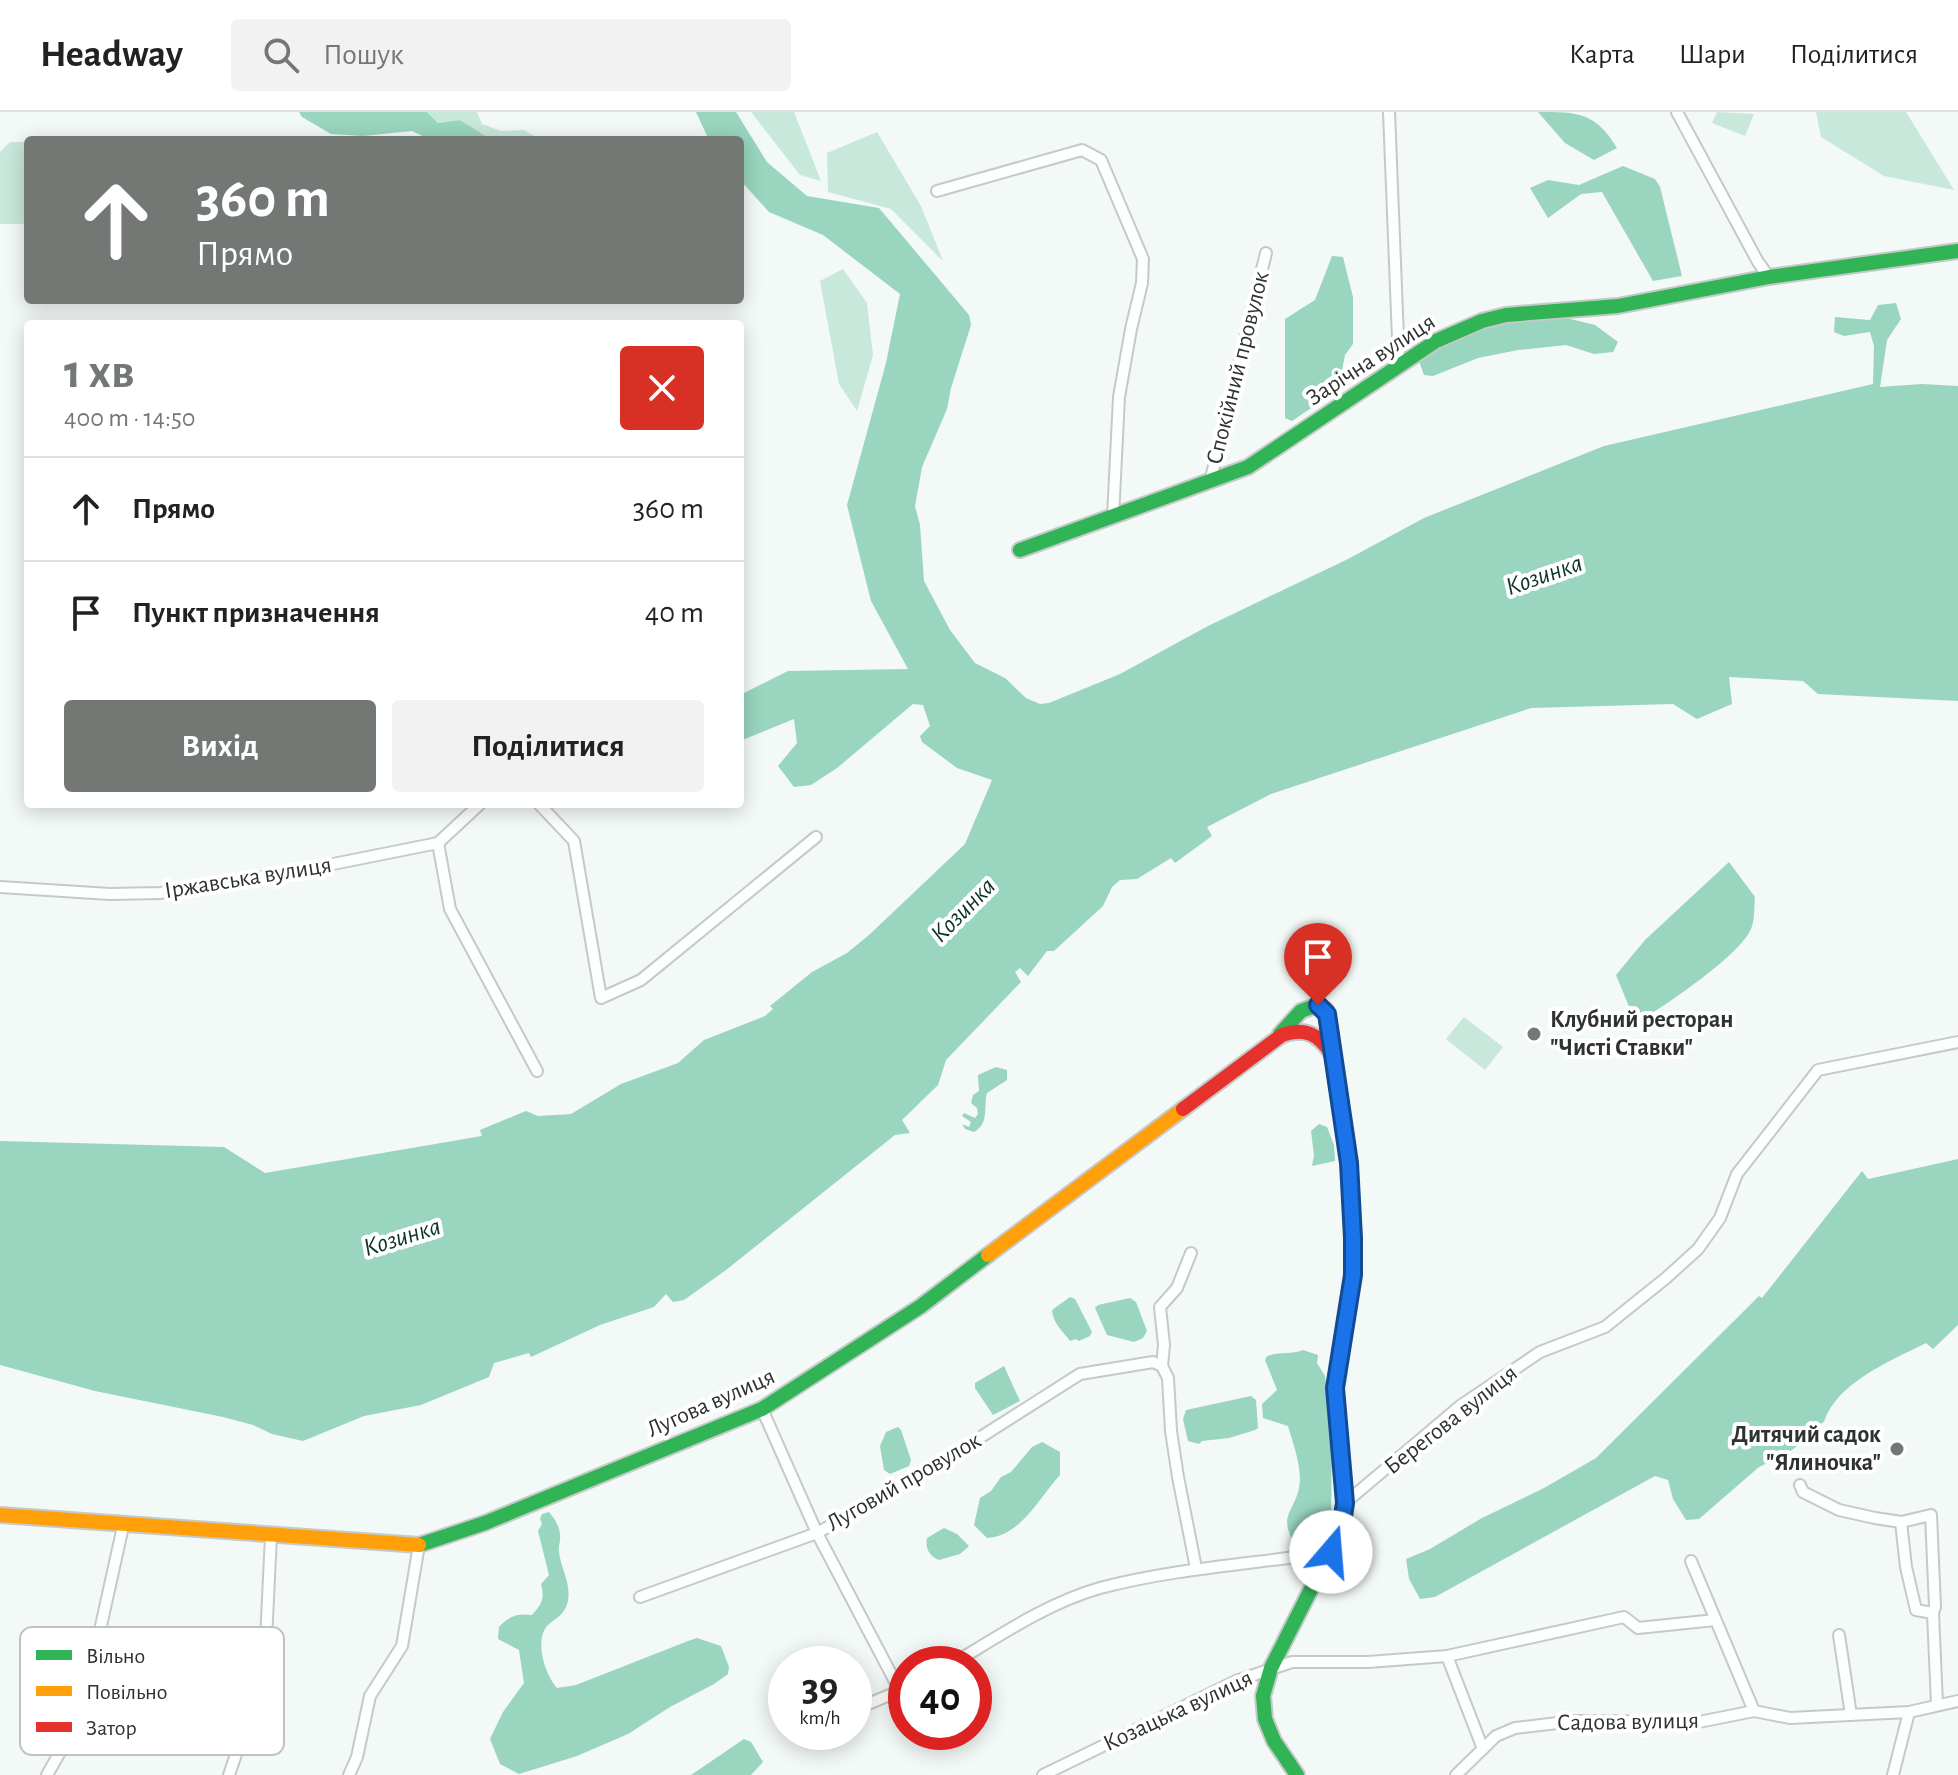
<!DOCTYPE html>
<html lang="uk">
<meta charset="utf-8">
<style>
:root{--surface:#fff;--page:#f2f2f2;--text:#222;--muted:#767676;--line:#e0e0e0;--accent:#737875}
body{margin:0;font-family:"Alegreya Sans",sans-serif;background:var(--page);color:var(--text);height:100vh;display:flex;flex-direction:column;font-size:30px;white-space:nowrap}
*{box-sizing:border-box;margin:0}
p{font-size:26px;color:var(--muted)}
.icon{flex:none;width:44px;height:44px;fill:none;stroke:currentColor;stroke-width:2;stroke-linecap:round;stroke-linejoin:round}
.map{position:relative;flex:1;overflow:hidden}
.panel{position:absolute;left:24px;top:208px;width:720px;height:488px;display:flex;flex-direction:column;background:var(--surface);border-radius:8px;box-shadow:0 4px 20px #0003}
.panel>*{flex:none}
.top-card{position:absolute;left:24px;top:24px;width:720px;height:168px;border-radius:8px;box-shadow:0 4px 20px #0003;background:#737875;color:#fff;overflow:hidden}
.speed{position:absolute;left:768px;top:1534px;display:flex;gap:16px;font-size:40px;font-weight:700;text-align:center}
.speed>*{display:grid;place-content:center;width:104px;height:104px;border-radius:50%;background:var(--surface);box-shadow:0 4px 20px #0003;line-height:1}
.speed small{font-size:20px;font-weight:400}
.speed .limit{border:12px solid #d22;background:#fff;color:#111}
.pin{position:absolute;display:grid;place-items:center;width:68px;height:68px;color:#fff;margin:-82px -34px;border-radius:50% 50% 50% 0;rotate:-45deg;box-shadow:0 0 8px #0007}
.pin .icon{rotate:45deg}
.me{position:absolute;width:88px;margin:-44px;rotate:18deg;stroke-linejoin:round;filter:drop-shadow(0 0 6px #0008)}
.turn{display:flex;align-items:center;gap:28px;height:168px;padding:0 40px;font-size:36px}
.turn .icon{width:104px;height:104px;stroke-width:2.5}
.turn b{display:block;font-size:56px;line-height:68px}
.round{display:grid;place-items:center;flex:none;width:84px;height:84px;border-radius:8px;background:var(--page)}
.overview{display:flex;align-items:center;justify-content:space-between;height:136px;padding:0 40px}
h1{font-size:48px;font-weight:600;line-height:60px;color:var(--accent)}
.cta{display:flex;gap:16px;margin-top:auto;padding:16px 40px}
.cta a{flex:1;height:92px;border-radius:8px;background:var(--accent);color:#fff;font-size:32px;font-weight:600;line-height:92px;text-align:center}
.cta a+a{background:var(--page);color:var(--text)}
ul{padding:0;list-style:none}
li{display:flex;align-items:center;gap:24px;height:104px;padding:0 40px;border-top:2px solid var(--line)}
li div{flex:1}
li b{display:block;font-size:30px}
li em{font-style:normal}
header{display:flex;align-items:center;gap:48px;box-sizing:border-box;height:112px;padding:0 40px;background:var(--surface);border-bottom:2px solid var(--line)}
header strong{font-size:38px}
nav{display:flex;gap:44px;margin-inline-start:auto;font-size:28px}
.search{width:560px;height:72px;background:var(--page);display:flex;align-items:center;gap:20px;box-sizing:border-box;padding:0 28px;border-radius:8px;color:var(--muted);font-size:30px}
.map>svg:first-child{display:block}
</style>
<header>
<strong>Headway</strong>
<div class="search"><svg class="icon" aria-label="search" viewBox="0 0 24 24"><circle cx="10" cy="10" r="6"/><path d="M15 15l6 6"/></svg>Пошук</div>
<nav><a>Карта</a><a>Шари</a><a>Поділитися</a></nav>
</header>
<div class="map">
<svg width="1958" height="1663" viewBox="0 0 1958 1663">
<rect width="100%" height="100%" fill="#f3f9f6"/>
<g fill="#c8e8db">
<path d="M 427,0 L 477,0 L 482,12 L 501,19 L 524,18 L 542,28 L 561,24 L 559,28 L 492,28 L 460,8 L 438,11 Z"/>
<path d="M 751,0 L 794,0 L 821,69 L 800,63 Z"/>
<path d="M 1717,0 L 1754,2 L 1745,24 L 1712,11 Z"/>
<path d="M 1816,0 L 1906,0 L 1954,78 L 1884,64 L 1821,25 Z"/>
<path d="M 877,20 L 921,94 L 943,149 L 891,97 L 828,80 L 827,41 Z"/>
<path d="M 10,30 L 28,30 L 28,107 L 23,112 L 0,112 L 0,40 Z"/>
<path d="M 843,157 L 867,191 L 873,243 L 857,299 L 839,272 L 820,169 Z"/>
<path d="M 1464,905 L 1503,935 L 1485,958 L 1446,927 Z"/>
</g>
<g fill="#99d5bf">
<path d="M 299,0 L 427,0 L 438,11 L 460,8 L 492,28 L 431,28 L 412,19 L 363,24 L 331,22 L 302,5 Z"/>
<path d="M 696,0 L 736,0 L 767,50 L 807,84 L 879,96 L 969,203 L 971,213 L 951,276 L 947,297 L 922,355 L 915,394 L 920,413 L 924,469 L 950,518 L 975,551 L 1005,566 L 1026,586 L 1040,592 L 1049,591 L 1120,562 L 1208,514 L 1348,447 L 1424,406 L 1604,334 L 1873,272 L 1874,234 L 1870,220 L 1844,224 L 1834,220 L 1835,205 L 1870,208 L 1878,193 L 1896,191 L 1901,207 L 1887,228 L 1880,275 L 1922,272 L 1958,274 L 1958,589 L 1818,582 L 1803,569 L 1729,565 L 1732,592 L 1697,607 L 1673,592 L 1531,596 L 1271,682 L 1207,715 L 1212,724 L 1175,751 L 1171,746 L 1137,767 L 1120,768 L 1112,775 L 1103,794 L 1054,839 L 1047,839 L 1028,864 L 1020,856 L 1015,860 L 1021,870 L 946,948 L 938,973 L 902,1008 L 910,1021 L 895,1023 L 726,1158 L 684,1188 L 673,1190 L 666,1182 L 654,1195 L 600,1213 L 531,1245 L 529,1241 L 494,1251 L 489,1265 L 421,1293 L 364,1304 L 303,1329 L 272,1322 L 253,1313 L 223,1305 L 95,1279 L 0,1253 L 0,1029 L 224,1035 L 265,1061 L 482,1024 L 480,1018 L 526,999 L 538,1004 L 571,1002 L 621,972 L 678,951 L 704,928 L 765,904 L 773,897 L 770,894 L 812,860 L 847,841 L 869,823 L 965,732 L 992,668 L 957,656 L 922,630 L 920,624 L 930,614 L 923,593 L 913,592 L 837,656 L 811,673 L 794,675 L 778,654 L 797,631 L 794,607 L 740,629 L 740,583 L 788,559 L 908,557 L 871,489 L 847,393 L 886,251 L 900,182 L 823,123 L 769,100 L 740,68 L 740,28 L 709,28 Z"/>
<path d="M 1538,0 C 1578,0 1595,0 1617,36 L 1594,48 L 1565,31 Z"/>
<path d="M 1623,54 L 1655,67 L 1660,75 L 1682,164 L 1653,169 L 1602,80 L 1581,82 L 1548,106 L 1530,76 L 1548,68 L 1579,73 Z"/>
<path d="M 1332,144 L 1343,145 L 1353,185 L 1353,232 L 1345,243 L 1338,278 L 1292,309 L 1285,306 L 1285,207 L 1315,188 Z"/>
<path d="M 1550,202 L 1595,213 L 1618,230 L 1613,240 L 1594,242 L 1566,233 L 1518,238 L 1478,246 L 1433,264 L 1424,263 L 1419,249 L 1466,221 L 1505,210 Z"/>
<path d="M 1729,750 L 1755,785 C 1754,794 1755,808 1751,817 C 1740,843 1665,894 1639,909 L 1630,897 L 1616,863 L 1645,828 Z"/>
<path d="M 996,955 L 1007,958 L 1007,968 L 987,981 C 983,995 990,1011 974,1020 L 965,1017 L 962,1012 L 969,1015 L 971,1010 L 962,1004 L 964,1001 L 975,1006 L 978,1002 L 977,996 L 971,991 L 973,983 L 979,979 L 978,963 Z"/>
<path d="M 1319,1012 L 1327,1015 L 1334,1033 L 1335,1049 L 1312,1054 L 1314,1043 L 1311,1019 Z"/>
<path d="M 1958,1047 L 1958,1213 L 1933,1237 L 1926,1231 C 1892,1248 1836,1271 1824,1310 L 1814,1315 L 1803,1330 L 1786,1342 L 1759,1355 L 1699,1407 L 1686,1408 L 1673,1387 L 1668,1368 L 1655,1364 L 1435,1485 L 1420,1487 L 1409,1467 L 1406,1447 L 1430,1437 L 1482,1406 L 1544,1376 L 1596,1346 L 1759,1184 L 1762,1186 L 1862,1059 L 1868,1067 Z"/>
<path d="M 1070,1185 L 1075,1187 L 1092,1220 L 1090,1224 L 1079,1229 L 1076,1227 L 1070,1229 C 1063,1219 1053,1212 1052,1198 Z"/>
<path d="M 1130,1186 L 1136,1190 L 1147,1219 L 1143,1226 L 1134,1230 L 1107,1223 L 1095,1196 L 1098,1193 Z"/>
<path d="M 1303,1238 L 1318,1243 L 1317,1251 L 1325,1264 L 1332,1318 L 1331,1414 L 1316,1431 L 1293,1429 C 1279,1403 1294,1400 1299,1376 C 1303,1358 1293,1331 1288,1314 L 1263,1306 L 1262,1292 L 1277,1278 L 1265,1248 L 1267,1244 C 1281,1239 1290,1243 1303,1238 Z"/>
<path d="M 1004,1254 L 1020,1289 L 993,1303 L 975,1276 L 975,1271 Z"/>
<path d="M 1251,1284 L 1256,1288 L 1258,1316 L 1255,1318 L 1229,1326 L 1202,1329 L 1199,1332 L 1188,1329 L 1183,1307 L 1186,1298 Z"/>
<path d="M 898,1315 L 901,1318 L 911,1348 L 909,1354 L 890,1362 L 884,1358 L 880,1334 L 886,1320 Z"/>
<path d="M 1042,1330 L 1060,1340 L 1060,1363 C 1039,1386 1020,1425 987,1426 L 974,1413 L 980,1386 L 991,1379 L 1001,1365 L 1011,1360 L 1032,1335 Z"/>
<path d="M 549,1400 C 554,1406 559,1413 560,1422 C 561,1428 558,1434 559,1440 C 561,1458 574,1476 566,1495 C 562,1504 555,1507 549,1512 C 533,1526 545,1563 557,1576 L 576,1573 L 688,1529 L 697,1526 L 721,1534 L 729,1555 L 728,1562 L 714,1572 L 670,1595 L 628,1622 L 577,1644 L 519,1662 L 500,1652 L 490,1627 L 503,1600 L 524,1571 L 519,1538 L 498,1527 L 499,1515 C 509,1504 518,1501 532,1503 C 542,1492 545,1486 541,1472 L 549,1463 L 538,1419 L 542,1412 L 540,1407 L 542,1402 Z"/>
<path d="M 944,1416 L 957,1422 L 969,1434 L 960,1442 L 939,1448 C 929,1445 925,1435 927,1426 Z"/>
<path d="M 744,1627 L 751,1630 L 763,1650 L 751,1663 L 691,1663 Z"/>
</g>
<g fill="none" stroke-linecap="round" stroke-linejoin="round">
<defs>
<g id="street">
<path d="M 1389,0 L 1399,252"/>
<path d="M 1677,0 L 1758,150 L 1769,165"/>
<path d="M 937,79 L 1082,38 L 1101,48 L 1143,147 L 1142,171 L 1131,217 L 1119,285 L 1113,405"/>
<path d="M 1210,370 L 1266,141"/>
<path d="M 539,692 L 574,729 L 601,886 L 641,868 L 816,725"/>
<path d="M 438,731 L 450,797 L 537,959"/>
<path d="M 0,775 L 110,782 L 160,781 L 293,760 L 438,731 L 480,692"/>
<path d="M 1162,1254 L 1164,1233 L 1160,1195 L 1177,1176 L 1191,1141"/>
<path d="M 762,1297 L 817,1421 L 900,1579"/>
<path d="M 1800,1373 L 1803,1380 L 1839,1398 L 1875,1406 L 1901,1410 L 1931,1403 L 1935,1495 L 1933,1501"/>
<path d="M 1345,1391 L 1460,1294 L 1540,1240 L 1605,1215 L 1666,1166 L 1698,1137 L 1720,1106 L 1737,1062 L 1818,958 L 1958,930"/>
<path d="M 1901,1410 L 1906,1455 L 1916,1498 L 1933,1501 L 1937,1592"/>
<path d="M 1691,1449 L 1754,1599"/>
<path d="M 640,1485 L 817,1421 L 918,1365 L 1080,1262 L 1153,1250 L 1162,1254 L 1168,1266 L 1171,1319 L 1178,1365 L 1196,1456"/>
<path d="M 1839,1523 L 1851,1603"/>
<path d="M 1447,1544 L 1483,1637"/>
<path d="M 952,1552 C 999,1524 1047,1491 1100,1476 C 1176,1456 1254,1452 1331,1440"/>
<path d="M 854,1598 L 906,1576"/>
<path d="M 47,1663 L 76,1612 L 85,1586 L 124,1410"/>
<path d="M 229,1663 L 258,1577 L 266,1528 L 271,1424"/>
<path d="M 349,1663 L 357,1645 L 370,1584 L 402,1534 L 419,1433"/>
<path d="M 1043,1663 L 1236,1569 L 1292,1550 L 1368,1550 L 1447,1544 L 1624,1505 L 1638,1516 L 1715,1508"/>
<path d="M 1456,1663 L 1496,1624 L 1515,1616 L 1574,1609 L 1699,1610 L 1754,1599 L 1790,1606 L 1909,1600 L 1958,1589"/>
<path d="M 1893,1663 L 1909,1600"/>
</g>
<g id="fast">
<path d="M 1020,438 L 1248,355 L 1436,229 L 1482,209 L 1506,203 L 1618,194 L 1769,165 L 1958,139"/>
<path d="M 1280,922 L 1301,899 L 1318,893 L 1326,898 L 1349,1051 L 1353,1126 L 1353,1163 L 1335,1276 L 1345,1391 L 1341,1418 L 1271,1556 L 1263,1584 L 1265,1607 L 1274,1629 L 1297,1663"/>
<path d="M 419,1433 L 485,1411 L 762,1297 L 921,1194 L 988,1143"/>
</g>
<g id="slow">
<path d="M 988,1143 L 1183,997"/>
<path d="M 0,1403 L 419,1433"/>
</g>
<path id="jam" d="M 1183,997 L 1282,923 C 1305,915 1318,922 1331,941"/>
</defs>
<use href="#street" stroke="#c5cac8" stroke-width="14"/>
<use href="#fast" stroke="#c5cac8" stroke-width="18"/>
<use href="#slow" stroke="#c5cac8" stroke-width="18"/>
<use href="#jam" stroke="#c5cac8" stroke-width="18"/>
<use href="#street" stroke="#fdfefe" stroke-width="10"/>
<use href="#fast" stroke="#30b455" stroke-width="14"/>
<use href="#slow" stroke="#ff9f0a" stroke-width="14"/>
<use href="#jam" stroke="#e5322d" stroke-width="14"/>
</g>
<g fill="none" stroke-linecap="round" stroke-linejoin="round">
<defs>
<path id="route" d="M 1318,893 L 1327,902 L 1349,1051 L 1353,1126 L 1353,1163 L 1335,1276 L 1345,1391 L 1341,1418 L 1331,1440"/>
</defs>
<use href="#route" stroke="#114b97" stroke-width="20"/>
<use href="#route" stroke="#1a73e8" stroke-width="14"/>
</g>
<g fill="#737875" stroke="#fff" stroke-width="3">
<circle cx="1534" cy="922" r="8"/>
<circle cx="1897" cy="1337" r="8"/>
</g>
<g text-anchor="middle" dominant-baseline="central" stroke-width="8" stroke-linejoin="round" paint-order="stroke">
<g font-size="24" fill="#2e3230" stroke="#fff">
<text transform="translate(1371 248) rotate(-33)">Зарічна вулиця</text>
<text transform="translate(1238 256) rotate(-76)">Спокійний провулок</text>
<text transform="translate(248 766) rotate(-9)">Іржавська вулиця</text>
<text transform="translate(711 1291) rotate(-24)">Лугова вулиця</text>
<text transform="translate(1451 1308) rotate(-38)">Берегова вулиця</text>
<text transform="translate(904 1370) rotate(-30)">Луговий провулок</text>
<text transform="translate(1178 1599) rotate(-25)">Козацька вулиця</text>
<text transform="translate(1628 1610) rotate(-1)">Садова вулиця</text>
</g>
<g font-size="24" font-weight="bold" fill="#2e3230" stroke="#fff" text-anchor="start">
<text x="1550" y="908">Клубний ресторан<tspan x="1550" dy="28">"Чисті Ставки"</tspan></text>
<text x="1881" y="1323" text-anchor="end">Дитячий садок<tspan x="1881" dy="28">"Ялиночка"</tspan></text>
</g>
<g font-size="26" font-style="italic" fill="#0b3326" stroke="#fff">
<text transform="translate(1544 463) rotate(-19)">Козинка</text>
<text transform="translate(963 798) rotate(-45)">Козинка</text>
<text transform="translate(402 1125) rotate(-17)">Козинка</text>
</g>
</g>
<rect x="20" y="1515" width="264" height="128" rx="12" fill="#fff" stroke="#c0c2c1" stroke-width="2"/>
<rect x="36" y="1538" width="36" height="10" fill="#30b455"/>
<rect x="36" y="1574" width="36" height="10" fill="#ff9f0a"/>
<rect x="36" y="1610" width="36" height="10" fill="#e5322d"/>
<g font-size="22" fill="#2e3230">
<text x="86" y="1551">Вільно</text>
<text x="86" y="1587">Повільно</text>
<text x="86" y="1623">Затор</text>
</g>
</svg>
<div class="speed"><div>39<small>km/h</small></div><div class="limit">40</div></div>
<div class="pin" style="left:1318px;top:893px;background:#d93025"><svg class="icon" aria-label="arrive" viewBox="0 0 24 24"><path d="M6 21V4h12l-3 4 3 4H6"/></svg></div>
<svg class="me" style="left:1331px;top:1440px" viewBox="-20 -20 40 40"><circle r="19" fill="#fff"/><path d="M0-13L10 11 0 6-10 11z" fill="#1a73e8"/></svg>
<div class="top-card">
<div class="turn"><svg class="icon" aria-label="ahead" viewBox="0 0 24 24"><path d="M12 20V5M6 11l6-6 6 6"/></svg><div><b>360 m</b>Прямо</div></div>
</div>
<section class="panel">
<div class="overview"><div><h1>1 хв</h1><p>400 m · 14:50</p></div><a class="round" style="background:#d93025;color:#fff"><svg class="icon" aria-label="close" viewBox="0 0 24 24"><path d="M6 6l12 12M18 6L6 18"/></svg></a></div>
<ul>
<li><svg class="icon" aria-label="ahead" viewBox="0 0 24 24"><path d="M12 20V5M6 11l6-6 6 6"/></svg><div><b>Прямо</b></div><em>360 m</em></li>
<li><svg class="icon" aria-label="arrive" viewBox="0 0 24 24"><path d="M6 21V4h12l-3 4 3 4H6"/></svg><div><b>Пункт призначення</b></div><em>40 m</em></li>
</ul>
<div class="cta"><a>Вихід</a><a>Поділитися</a></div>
</section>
</div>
